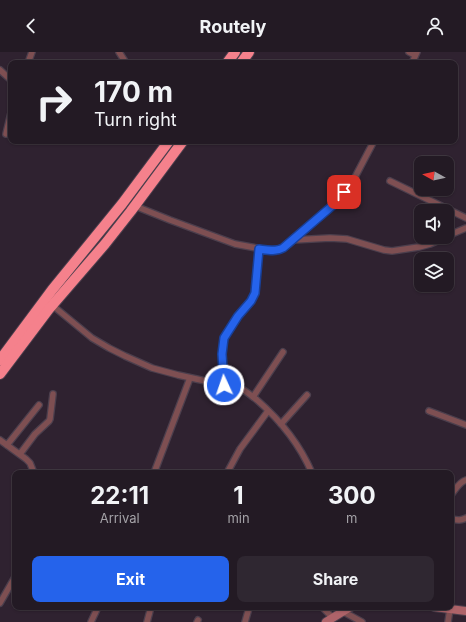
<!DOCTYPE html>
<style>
:root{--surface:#231a24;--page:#2f2731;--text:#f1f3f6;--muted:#a3a1a6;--line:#403841;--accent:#2563eb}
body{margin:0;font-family:Inter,sans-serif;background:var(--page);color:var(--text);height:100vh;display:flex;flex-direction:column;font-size:15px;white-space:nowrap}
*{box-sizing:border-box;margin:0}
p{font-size:13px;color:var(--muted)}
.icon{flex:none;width:22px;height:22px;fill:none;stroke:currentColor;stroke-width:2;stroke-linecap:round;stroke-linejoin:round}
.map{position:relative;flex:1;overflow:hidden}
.drawer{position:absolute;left:12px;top:418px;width:442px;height:140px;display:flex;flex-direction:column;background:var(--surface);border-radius:8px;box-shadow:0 1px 3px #0004,0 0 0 1px var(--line)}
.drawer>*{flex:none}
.banner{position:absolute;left:8px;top:8px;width:450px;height:84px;border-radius:8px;box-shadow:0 1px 3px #0004,0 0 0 1px var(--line);background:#231a24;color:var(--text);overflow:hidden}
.needle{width:26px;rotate:278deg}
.tools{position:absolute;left:414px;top:104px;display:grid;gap:8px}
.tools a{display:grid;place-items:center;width:40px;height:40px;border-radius:8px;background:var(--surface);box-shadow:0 1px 3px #0004,0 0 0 1px var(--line);font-size:20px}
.pin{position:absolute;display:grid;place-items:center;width:34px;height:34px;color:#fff;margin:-17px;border-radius:8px;box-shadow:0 2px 6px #0006}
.me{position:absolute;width:44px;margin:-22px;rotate:357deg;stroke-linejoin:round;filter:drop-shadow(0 0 3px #0008)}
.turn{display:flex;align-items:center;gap:14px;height:84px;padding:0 20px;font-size:18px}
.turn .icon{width:52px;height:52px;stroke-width:2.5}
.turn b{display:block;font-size:28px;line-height:34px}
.eta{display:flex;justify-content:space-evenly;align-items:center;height:68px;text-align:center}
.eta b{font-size:24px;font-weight:700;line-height:28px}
.action{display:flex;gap:8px;margin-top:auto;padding:8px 20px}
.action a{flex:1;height:46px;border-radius:8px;background:var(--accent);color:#fff;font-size:16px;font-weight:700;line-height:46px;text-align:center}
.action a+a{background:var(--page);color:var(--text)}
header{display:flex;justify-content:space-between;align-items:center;height:52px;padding:0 20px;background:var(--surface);font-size:18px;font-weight:700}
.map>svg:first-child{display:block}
</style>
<header><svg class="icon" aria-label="back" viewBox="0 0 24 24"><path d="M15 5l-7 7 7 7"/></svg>Routely<svg class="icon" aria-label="person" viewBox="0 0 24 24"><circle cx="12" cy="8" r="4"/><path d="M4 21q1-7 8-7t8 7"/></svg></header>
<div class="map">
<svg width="466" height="570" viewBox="0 0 466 570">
<rect width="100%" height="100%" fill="#2f2230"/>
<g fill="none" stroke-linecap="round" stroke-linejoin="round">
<defs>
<g id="street">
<path d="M 119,0 L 126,11"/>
<path d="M 409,0 L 415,3"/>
<path d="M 28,11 L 32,0"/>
<path d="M 412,11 L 417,0"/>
<path d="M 0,18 L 11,28"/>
<path d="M 6,82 L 11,61"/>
<path d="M 390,129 L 466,166"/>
<path d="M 135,154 L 170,168 L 235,192 L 262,197 L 271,199 L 279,198 L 289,192 L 332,154 L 338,147 L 354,127 L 374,89"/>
<path d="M 447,184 L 466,176"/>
<path d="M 293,188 L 330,186 L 347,187 L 384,198 L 392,199 L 419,195 L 430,192 L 446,185"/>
<path d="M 52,253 L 92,286 L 109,296 L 125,304 L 152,316 L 178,323 L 233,335 C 236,335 239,336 242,337 C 247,340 252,344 257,348 C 280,368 300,393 312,421"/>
<path d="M 224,333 L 222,302 L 224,286 L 238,264 L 251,249 L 255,241 L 259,197"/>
<path d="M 253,345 L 283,300"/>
<path d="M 429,359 L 466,373"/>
<path d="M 281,372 L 307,343"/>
<path d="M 0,388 L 26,407 L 30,411 L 34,421"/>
<path d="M 7,393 L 39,353"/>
<path d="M 20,402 L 35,382 L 49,369 L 50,367 L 53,342"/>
<path d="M 154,421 L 190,326"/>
<path d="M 227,421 L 240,397 L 268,359"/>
<path d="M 451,443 C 455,438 459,430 466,428"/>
<path d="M 451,467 C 457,468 460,469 466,466"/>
<path d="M 0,551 L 15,525"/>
<path d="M 322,555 L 333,566"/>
<path d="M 342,559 L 362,570"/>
<path d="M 91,570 L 98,555"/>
<path d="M 147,570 L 151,555"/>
<path d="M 197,570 L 198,568"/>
<path d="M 245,570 L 249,556"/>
<path d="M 448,570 L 450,557"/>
</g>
<g id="secondary">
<path d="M 434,555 L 466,559"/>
<path d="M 326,570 L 347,557 L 351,555"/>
</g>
<g id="highway">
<path d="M 227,11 L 235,0"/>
<path d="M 241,11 L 249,0"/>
<path d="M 0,308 L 52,238 L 122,152 L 169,89"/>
<path d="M 0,322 L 49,257 L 105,192 L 131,159 L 183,89"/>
</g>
</defs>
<use href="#street" stroke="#4c3f4d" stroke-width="8"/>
<use href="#secondary" stroke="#4c3f4d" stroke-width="10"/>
<use href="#highway" stroke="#4c3f4d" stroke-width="12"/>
<use href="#street" stroke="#7e4f52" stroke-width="5.5"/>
<use href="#secondary" stroke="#ae6369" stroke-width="8"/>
<use href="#highway" stroke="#f5818c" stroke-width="10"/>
</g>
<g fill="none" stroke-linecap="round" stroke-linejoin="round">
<defs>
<path id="route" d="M 224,333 L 222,302 L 224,286 L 238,264 L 251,249 L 255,241 L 259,197 C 267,198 276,200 283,196 L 332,154 L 344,140"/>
</defs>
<use href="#route" stroke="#184099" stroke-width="10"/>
<use href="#route" stroke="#2563eb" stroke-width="7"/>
</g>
</svg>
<div class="tools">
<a><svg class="needle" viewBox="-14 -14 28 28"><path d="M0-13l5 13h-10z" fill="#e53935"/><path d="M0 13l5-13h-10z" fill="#a3a1a6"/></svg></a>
<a><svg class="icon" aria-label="sound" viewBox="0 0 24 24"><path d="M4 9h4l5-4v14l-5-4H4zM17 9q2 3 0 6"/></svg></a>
<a><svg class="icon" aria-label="layers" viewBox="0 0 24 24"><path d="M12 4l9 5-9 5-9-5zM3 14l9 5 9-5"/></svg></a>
</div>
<div class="pin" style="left:344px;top:140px;background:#d93025"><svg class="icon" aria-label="arrive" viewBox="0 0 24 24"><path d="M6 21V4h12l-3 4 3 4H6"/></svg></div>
<svg class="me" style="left:224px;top:333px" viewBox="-20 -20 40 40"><circle r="17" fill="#2563eb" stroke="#fff" stroke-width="3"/><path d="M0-11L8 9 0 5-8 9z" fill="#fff"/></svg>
<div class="banner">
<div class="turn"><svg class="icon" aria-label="right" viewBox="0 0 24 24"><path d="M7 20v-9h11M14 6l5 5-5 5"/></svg><div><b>170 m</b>Turn right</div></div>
</div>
<section class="drawer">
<div class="eta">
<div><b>22:11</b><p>Arrival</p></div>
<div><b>1</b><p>min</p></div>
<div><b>300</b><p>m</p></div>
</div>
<div class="action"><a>Exit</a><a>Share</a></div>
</section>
</div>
